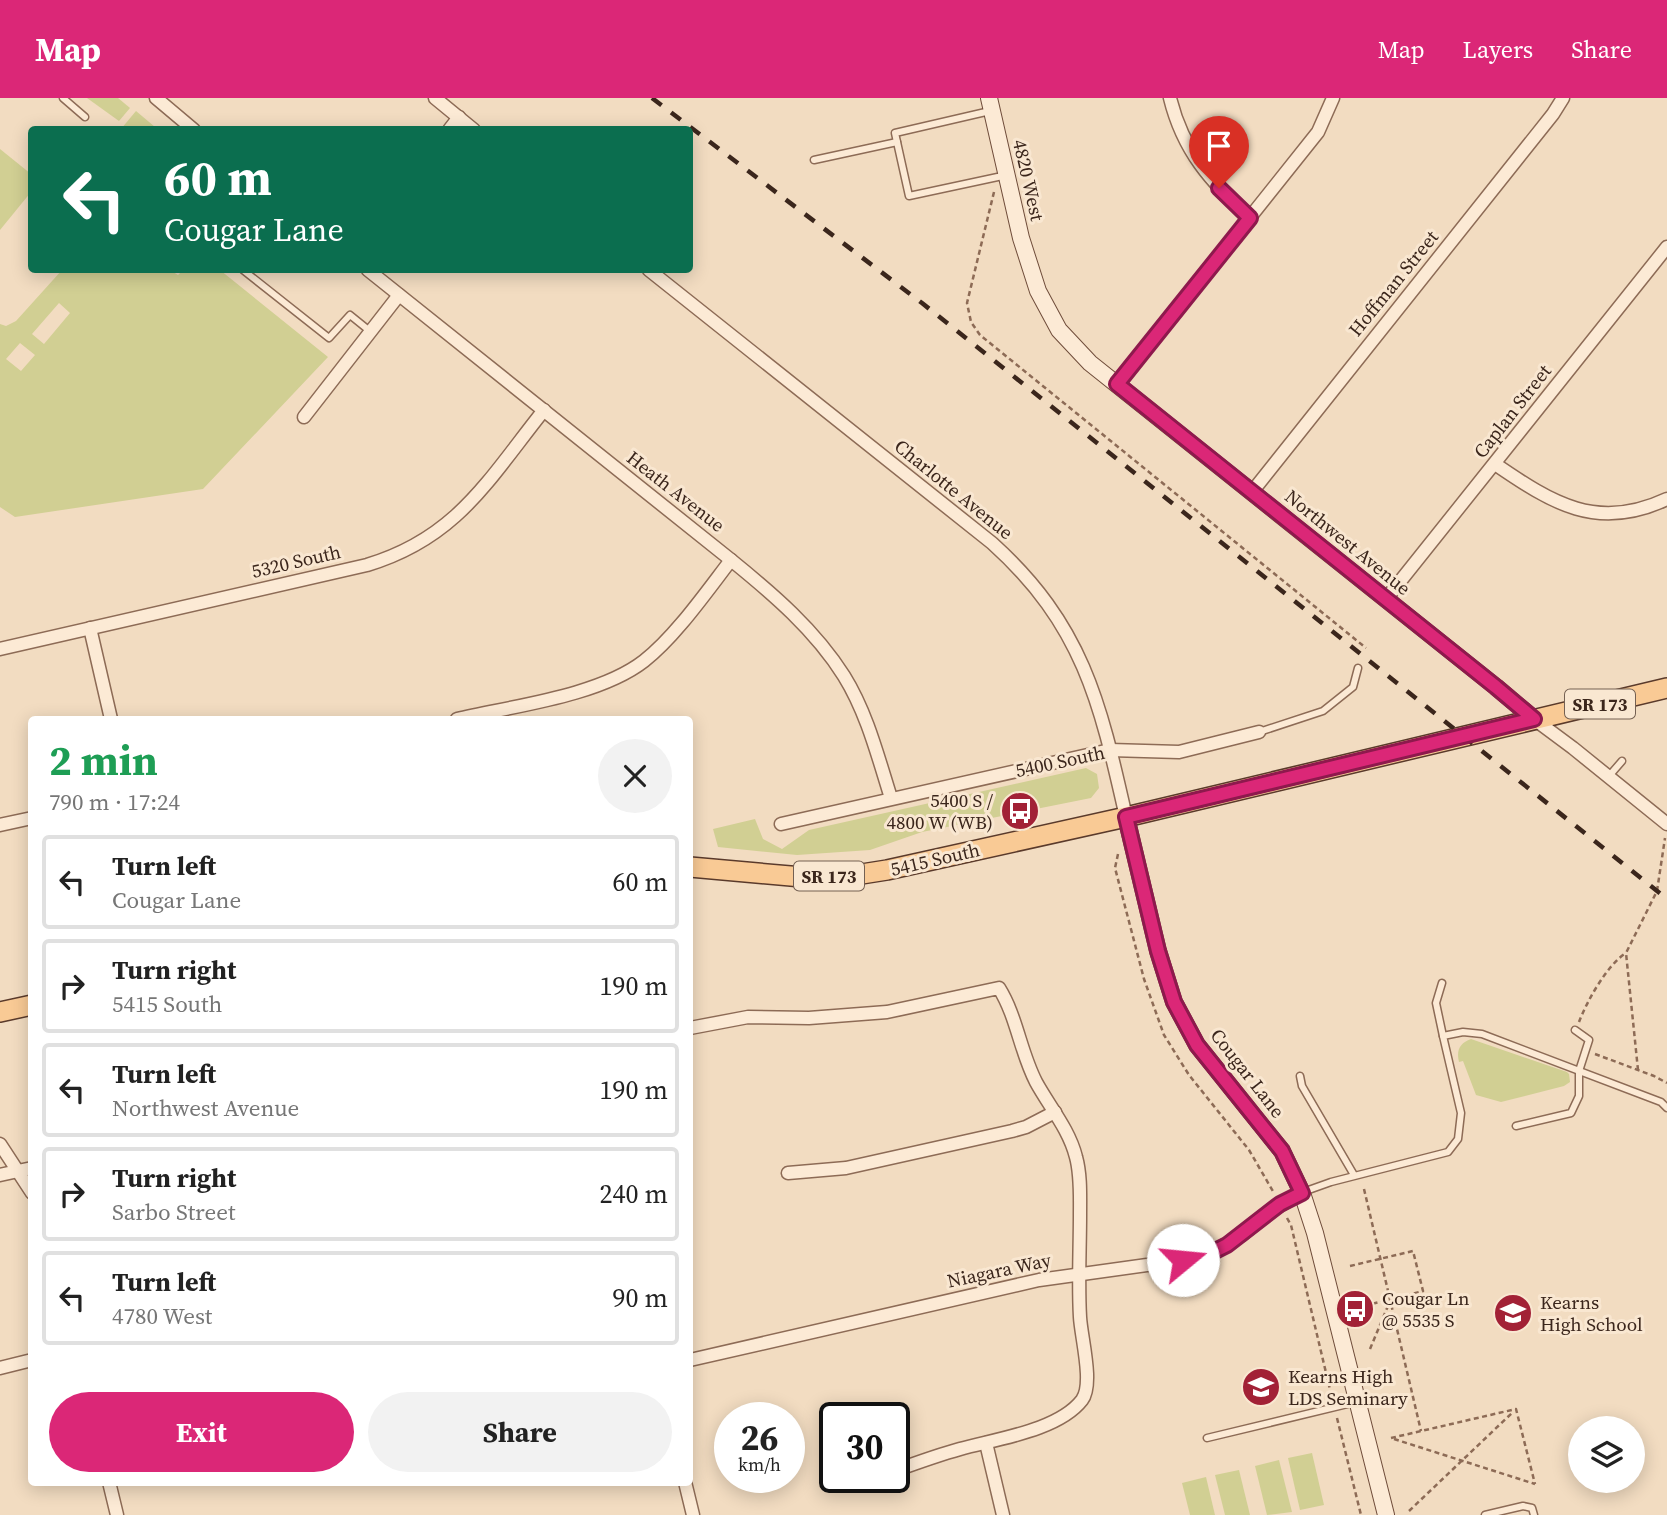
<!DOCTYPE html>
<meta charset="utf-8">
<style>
:root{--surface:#fff;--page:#f2f2f2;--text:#222;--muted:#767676;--line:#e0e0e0;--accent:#db2777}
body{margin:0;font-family:"Source Serif 4",serif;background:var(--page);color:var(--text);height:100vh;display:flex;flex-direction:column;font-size:26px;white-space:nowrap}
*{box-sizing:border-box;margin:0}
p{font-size:23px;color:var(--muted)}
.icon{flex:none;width:38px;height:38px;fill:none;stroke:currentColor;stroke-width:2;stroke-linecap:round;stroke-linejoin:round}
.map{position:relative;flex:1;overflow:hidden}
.side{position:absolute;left:28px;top:618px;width:665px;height:770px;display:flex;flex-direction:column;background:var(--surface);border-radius:7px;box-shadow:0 4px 18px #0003}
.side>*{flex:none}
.banner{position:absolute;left:28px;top:28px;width:665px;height:147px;border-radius:7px;box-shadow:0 4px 18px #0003;background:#0b6e4f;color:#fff;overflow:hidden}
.buttons{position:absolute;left:1568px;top:1318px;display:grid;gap:14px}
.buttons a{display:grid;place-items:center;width:77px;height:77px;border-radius:50%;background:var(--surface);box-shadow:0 4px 18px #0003;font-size:35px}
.speed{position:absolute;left:714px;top:1304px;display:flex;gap:14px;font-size:35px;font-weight:700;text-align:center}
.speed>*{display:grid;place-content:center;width:91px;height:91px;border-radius:50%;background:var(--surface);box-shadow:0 4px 18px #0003;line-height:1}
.speed small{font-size:18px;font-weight:400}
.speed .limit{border:4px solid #111;border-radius:10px;background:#fff;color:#111}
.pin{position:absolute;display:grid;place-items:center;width:60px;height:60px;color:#fff;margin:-72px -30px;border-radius:50% 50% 50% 0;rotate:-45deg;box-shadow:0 0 7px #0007}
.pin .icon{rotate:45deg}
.me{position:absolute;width:77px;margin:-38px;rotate:73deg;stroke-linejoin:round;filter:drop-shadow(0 0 5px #0008)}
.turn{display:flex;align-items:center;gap:24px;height:147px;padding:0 21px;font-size:32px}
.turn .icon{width:91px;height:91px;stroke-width:2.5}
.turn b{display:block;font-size:49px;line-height:60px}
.round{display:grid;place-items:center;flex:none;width:74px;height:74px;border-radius:37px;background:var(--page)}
.head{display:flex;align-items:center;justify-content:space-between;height:119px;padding:0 21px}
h1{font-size:42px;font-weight:700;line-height:52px;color:#1e9e55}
.primary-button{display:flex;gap:14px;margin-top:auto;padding:14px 21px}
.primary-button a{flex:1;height:80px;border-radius:42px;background:var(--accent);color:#fff;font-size:28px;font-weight:700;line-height:80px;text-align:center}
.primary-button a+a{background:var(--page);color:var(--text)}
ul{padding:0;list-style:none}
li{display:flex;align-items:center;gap:21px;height:94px;margin:0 14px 10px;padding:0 7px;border:4px solid var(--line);border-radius:7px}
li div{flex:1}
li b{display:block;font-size:26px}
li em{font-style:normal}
header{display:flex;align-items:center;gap:42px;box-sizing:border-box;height:98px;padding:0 35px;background:var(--accent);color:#fff}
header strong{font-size:33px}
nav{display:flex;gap:38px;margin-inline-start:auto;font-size:24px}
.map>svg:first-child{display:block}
</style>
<header>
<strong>Map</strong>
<nav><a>Map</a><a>Layers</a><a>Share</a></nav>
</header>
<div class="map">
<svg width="1667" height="1417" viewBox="0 0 1667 1417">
<rect width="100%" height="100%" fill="#f2dcc1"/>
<g fill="#d1cf93" fill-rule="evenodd">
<path d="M 87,0 L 118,0 L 130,10 L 119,23 Z"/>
<path d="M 136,13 L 155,29 L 153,31 L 121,31 Z"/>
<path d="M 0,51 L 31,76 L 31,94 L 0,132 Z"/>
<path d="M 62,172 L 170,172 L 178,177 L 183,172 L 220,172 L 328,259 L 203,391 L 15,419 L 0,409 L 0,226 L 6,228 L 16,223 ZM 59,205 L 70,215 L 44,246 L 32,236 ZM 20,245 L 35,257 L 21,273 L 6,261 Z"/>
<path d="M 1086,670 L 1097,676 L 1099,690 L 1091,700 L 922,734 L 870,752 L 797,757 L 718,749 L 713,731 L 755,721 L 763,741 L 782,751 L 809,732 Z"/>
<path d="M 1471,941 L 1567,974 L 1569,976 L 1570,984 L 1564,988 L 1501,1004 L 1476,997 L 1463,963 L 1459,964 C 1456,952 1460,945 1471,941 Z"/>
<path d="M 1312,1355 L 1324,1407 L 1300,1412 L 1288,1360 Z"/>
<path d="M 1279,1362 L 1292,1414 L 1267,1417 L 1255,1368 Z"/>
<path d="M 1239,1372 L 1250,1417 L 1225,1417 L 1215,1377 Z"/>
<path d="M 1206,1379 L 1215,1417 L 1190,1417 L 1182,1385 Z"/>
</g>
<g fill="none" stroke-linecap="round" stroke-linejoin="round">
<defs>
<g id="lane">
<path d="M 63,0 L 85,19"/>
<path d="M 990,13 L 895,35 L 909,98 L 1007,77"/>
<path d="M 814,62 L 897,44"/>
<path d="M 243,172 L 329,240 L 350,217 L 371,234"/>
<path d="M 1259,634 L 1323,613 L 1353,589 L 1358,570"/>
<path d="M 1609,678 L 1622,663"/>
<path d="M 1442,885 L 1436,905 L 1443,938"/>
<path d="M 1300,978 L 1302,988 L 1354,1077"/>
<path d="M 1516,1028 L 1571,1015 L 1579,998 L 1579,973 L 1589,942 L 1575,932"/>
<path d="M 1303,1094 L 1331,1084 L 1448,1054 L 1458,1041 L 1461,1015 L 1443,938 L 1463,934 L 1482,936 L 1661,1004 L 1667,1010"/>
<path d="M 1207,1340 L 1356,1304"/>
<path d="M 1485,1417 L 1523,1408 L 1532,1410 L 1534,1417"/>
</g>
<g id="street">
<path d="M 156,0 L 194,32"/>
<path d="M 435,0 L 474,32"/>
<path d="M 1170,0 C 1183,53 1211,84 1250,120"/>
<path d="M 449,32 L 459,19"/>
<path d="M 368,172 L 731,462 C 773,496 815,532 844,578 C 867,615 878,659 891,700"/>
<path d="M 649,172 L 992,445 C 1083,527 1100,604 1126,719"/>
<path d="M 1117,286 L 1318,34 L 1333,0"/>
<path d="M 304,319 L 399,197"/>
<path d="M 1495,366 C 1552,405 1597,434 1667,401"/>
<path d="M 1252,394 L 1553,16 L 1563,0"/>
<path d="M 1386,501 L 1667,149"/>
<path d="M 90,530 L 111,621"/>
<path d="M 0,551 L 367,467 C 457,440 488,382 544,312"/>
<path d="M 457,621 C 513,608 599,598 644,563 C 675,539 707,493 731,462"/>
<path d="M 1534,621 L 1573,650 L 1667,726"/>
<path d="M 781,726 L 1110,652 L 1179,654 L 1259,634"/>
<path d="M 0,727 L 32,720"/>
<path d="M 690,930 L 748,919 L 809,920 L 887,914 L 999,890 C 1017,919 1020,953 1036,984 C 1049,1008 1069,1031 1076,1059 C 1081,1077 1080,1098 1080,1117 C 1080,1151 1078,1185 1080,1219 C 1081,1239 1094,1286 1082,1302 C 1058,1333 995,1341 960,1351 C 938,1357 916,1365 894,1373"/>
<path d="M 0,1046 L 32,1095"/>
<path d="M 788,1075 L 846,1070 L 1012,1033 L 1026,1029 L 1055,1014"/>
<path d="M 0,1077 L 32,1070"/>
<path d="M 690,1262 L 1039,1182 L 1183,1162 L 1209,1156 L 1242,1137 L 1271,1113 L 1302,1095"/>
<path d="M 0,1270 L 32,1262"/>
<path d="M 986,1345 L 1003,1417"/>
<path d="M 869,1383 L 880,1379"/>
<path d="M 109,1384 L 117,1417"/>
<path d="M 685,1384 L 693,1417"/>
</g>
<g id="secondary">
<path d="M 989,0 L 1021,140 L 1038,193 L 1059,232 L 1090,265 L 1496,589 L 1534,621"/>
<path d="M 1126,719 L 1158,853 L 1174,904 L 1197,947 L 1282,1053 L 1302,1095 L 1315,1135 L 1386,1417"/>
</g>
<g id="primary">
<path d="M 690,769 L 802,779 L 849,778 L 887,772 L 1126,719 L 1667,590"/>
<path d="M 0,914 L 32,907"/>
</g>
</defs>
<use href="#lane" stroke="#8d6b56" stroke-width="9"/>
<use href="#street" stroke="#8d6b56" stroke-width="15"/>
<use href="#secondary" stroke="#6f4c3a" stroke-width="18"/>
<use href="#primary" stroke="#5a3a2b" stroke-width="22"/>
<g stroke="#8d6b56" stroke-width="2.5" stroke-dasharray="5 3.5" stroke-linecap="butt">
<path d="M 994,94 L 967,205 L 971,224 L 980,237 L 1366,550"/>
<path d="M 1118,756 L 1115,770 L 1144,881 L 1164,937 L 1189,977 L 1249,1052 L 1274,1095"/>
<path d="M 1579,924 C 1587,903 1607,867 1626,855"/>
<path d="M 1595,956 L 1654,978 L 1667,985"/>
<path d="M 1638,972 L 1626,855 L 1657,793 L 1665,740"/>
<path d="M 1364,1091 L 1421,1333"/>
<path d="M 1287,1120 L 1291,1127 L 1332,1300"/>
<path d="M 1350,1168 L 1413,1153 L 1423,1193 L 1360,1209"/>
<path d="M 1370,1251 L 1390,1203"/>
<path d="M 1337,1320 L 1361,1417"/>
<path d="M 1391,1340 L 1516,1311 L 1535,1386"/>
<path d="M 1394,1341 L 1535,1386"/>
<path d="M 1409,1413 L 1513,1314"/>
</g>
<use href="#lane" stroke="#fcead5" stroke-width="6"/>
<use href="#street" stroke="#fcead5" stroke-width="12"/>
<use href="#secondary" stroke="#fcead5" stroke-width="16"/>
<use href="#primary" stroke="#f9ca95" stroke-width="19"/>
<path stroke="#3b261c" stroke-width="4.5" stroke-dasharray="12 12" stroke-linecap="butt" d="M 652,0 L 922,205 L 1667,801"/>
</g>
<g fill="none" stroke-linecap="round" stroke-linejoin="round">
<defs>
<path id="route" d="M 1183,1162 L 1209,1156 L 1227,1147 L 1280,1106 L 1302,1095 L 1282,1053 L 1197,947 L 1174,904 L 1158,853 L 1126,719 L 1534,621 L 1496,589 L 1117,286 L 1250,120 L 1219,90"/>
</defs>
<use href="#route" stroke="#8e194d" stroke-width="18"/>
<use href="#route" stroke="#db2777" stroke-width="12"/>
</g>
<defs>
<symbol id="bus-disc" viewBox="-11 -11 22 22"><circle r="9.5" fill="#a22136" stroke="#f9e7d1"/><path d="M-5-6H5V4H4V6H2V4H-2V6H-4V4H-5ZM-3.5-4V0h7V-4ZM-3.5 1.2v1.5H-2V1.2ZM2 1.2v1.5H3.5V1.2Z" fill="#fff"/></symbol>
<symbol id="school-disc" viewBox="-11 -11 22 22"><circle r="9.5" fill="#a22136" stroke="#f9e7d1"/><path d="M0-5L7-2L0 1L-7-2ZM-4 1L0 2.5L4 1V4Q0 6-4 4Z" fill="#fff"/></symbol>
</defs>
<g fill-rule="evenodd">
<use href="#bus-disc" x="998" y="691" width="44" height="44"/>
<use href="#bus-disc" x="1333" y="1189" width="44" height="44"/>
<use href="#school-disc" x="1491" y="1193" width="44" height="44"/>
<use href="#school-disc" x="1239" y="1267" width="44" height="44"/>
</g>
<g text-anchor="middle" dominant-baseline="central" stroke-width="6" stroke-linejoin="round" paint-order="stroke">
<g fill="#f9e7d1" stroke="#746052" stroke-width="2">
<rect x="1565" y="591.5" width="70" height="29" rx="5"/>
<rect x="794" y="763.5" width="70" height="29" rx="5"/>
</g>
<g font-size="18" font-weight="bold" fill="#3b261c">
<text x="1600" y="606">SR 173</text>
<text x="829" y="778">SR 173</text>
</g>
<g font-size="19" fill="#3b261c" stroke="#f9e7d1">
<text transform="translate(1029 82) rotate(77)">4820 West</text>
<text transform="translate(1393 185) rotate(-51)">Hoffman Street</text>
<text transform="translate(1512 313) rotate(-52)">Caplan Street</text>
<text transform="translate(954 391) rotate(39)">Charlotte Avenue</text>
<text transform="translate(676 393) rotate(38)">Heath Avenue</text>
<text transform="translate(1348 444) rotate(39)">Northwest Avenue</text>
<text transform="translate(296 463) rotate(-13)">5320 South</text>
<text transform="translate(1060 663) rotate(-12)">5400 South</text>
<text transform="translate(935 761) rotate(-13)">5415 South</text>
<text transform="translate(1248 975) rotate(52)">Cougar Lane</text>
<text transform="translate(999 1172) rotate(-12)">Niagara Way</text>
</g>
<g font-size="19" fill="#3b261c" stroke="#f9e7d1" text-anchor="start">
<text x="993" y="702" text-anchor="end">5400 S /<tspan x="993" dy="22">4800 W (WB)</tspan></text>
<text x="1382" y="1200">Cougar Ln<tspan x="1382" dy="22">@ 5535 S</tspan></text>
<text x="1540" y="1204">Kearns<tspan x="1540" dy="22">High School</tspan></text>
<text x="1288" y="1278">Kearns High<tspan x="1288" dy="22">LDS Seminary</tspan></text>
</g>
</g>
</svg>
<div class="buttons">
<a><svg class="icon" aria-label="layers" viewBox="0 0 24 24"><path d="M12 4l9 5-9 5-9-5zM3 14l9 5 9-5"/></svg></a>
</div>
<div class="speed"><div>26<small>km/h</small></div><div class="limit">30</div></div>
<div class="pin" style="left:1219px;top:90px;background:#d93025"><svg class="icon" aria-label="arrive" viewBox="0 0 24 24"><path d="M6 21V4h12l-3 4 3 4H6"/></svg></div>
<svg class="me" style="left:1183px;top:1162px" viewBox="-20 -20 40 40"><circle r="19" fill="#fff"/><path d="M0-13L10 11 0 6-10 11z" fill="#db2777"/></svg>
<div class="banner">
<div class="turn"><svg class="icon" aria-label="left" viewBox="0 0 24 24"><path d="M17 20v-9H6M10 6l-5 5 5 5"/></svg><div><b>60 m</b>Cougar Lane</div></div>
</div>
<section class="side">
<div class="head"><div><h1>2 min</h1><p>790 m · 17:24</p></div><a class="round"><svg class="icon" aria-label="close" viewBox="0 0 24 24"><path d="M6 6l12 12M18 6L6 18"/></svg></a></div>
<ul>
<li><svg class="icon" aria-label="left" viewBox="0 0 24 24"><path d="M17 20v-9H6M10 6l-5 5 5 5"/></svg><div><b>Turn left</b><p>Cougar Lane</p></div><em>60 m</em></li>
<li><svg class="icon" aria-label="right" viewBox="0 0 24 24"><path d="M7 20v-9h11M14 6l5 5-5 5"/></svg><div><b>Turn right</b><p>5415 South</p></div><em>190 m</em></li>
<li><svg class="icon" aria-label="left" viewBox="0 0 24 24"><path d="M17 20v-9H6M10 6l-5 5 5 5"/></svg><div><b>Turn left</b><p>Northwest Avenue</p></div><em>190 m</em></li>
<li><svg class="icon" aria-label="right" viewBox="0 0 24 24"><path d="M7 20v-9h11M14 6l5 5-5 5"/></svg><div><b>Turn right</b><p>Sarbo Street</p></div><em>240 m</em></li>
<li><svg class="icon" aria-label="left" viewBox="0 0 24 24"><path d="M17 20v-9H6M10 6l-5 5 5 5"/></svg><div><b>Turn left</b><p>4780 West</p></div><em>90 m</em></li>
</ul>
<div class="primary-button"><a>Exit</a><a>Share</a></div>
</section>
</div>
